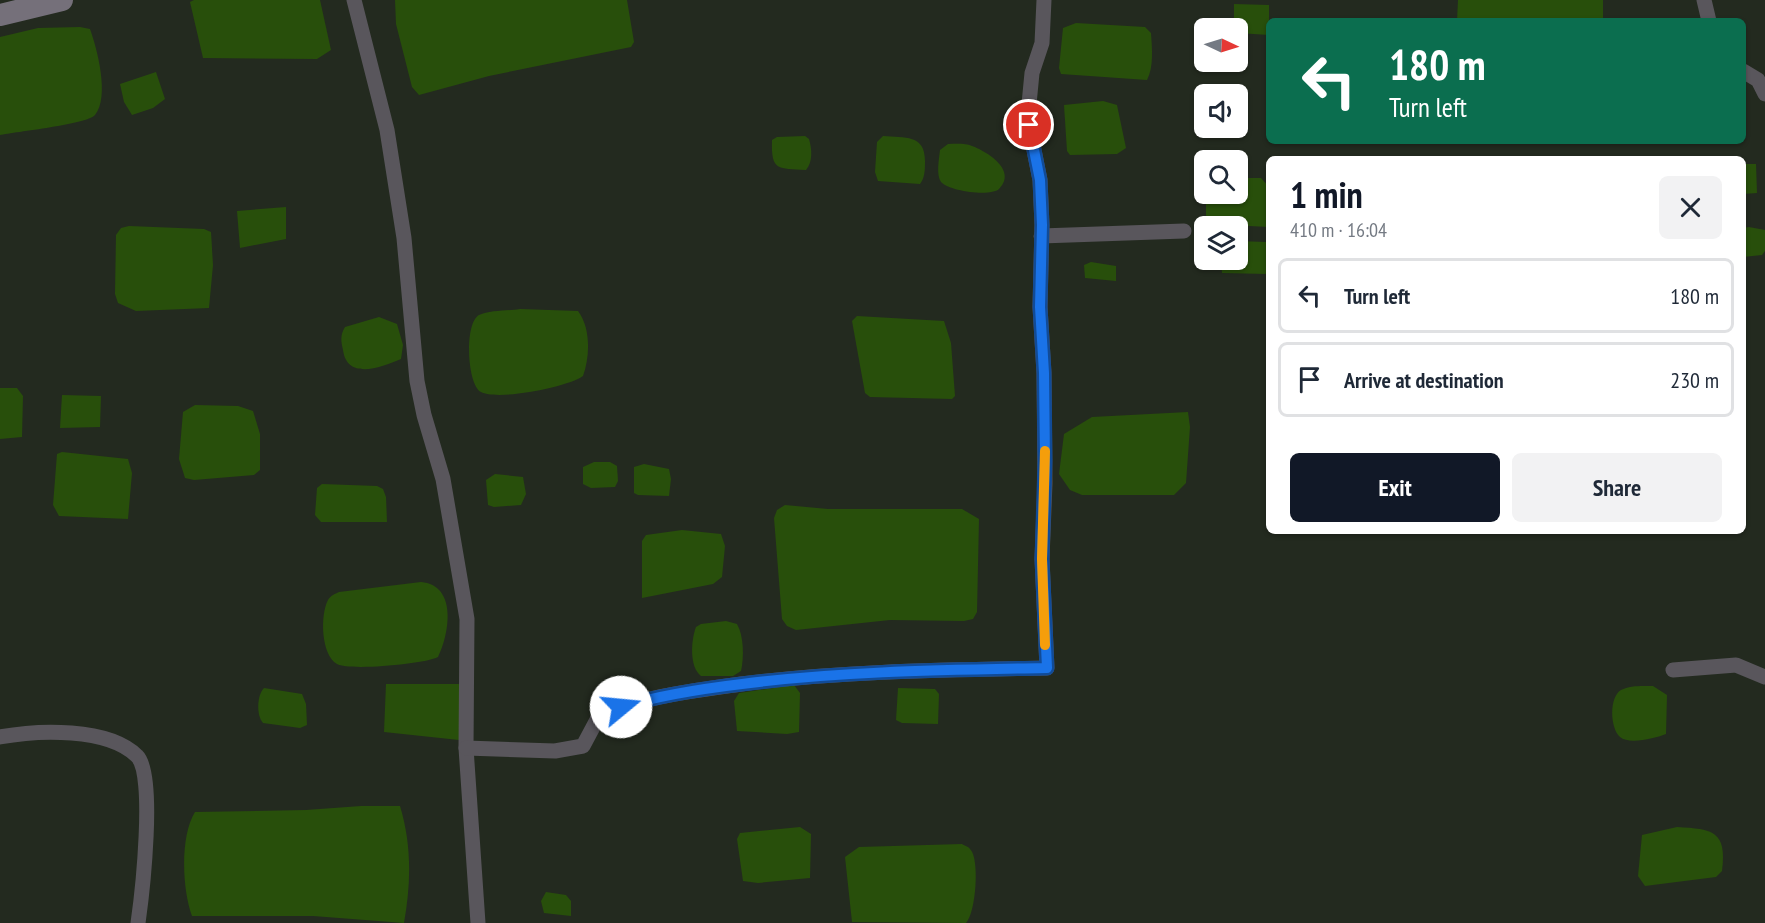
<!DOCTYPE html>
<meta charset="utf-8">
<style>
:root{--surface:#fff;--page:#f2f2f3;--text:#1f2937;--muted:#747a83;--line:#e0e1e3;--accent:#111827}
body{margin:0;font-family:"PT Sans Narrow",sans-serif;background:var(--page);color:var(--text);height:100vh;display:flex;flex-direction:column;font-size:22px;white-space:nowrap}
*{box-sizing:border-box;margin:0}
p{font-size:20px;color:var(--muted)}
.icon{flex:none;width:33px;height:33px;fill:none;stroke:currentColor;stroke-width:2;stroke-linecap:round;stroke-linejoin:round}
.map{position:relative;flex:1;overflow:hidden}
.details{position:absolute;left:1266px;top:156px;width:480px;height:378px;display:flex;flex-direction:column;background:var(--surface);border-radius:9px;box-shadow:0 2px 4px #0004}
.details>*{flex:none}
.banner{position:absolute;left:1266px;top:18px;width:480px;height:126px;border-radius:9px;box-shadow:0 2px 4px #0004;background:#0b6e4f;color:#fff;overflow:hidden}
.needle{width:39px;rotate:94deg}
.fabs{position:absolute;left:1194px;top:18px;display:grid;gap:12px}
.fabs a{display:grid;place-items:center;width:54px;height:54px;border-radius:9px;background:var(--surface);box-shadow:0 2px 4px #0004;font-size:30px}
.pin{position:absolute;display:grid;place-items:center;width:51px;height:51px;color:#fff;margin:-26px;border:3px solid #fff;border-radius:50%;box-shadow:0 2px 6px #0007}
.me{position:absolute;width:66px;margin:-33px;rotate:73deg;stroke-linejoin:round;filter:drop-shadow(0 0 4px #0008)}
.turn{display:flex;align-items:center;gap:21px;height:126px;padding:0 24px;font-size:27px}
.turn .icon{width:78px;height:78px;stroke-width:2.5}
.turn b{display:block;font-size:42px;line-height:51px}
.round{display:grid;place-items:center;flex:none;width:63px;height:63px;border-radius:9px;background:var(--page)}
.overview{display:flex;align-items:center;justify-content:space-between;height:102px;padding:0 24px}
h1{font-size:36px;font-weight:800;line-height:45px;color:var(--accent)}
.primary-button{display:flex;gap:12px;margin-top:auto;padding:12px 24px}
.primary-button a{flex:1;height:69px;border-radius:9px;background:var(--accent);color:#fff;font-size:24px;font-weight:800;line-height:69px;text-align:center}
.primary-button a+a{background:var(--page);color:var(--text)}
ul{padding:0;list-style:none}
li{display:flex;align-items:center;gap:18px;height:75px;margin:0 12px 9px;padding:0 12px;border:3px solid var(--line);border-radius:9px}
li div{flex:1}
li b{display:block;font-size:22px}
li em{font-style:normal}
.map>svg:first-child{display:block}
</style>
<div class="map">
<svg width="1765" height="923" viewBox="0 0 1765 923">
<rect width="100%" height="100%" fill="#232a1f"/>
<g fill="#284f0b">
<path d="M 194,0 L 320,0 L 331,50 L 317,59 L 203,58 L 190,2 Z"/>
<path d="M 395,0 L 627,0 L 634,42 L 631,47 L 489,76 L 419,95 L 412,87 L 396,24 Z"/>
<path d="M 1458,0 L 1603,0 L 1603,21 L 1457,21 Z"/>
<path d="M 1234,4 L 1269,5 L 1269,35 L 1238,33 L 1238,28 L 1234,28 Z"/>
<path d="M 1076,23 L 1145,27 L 1151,33 C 1152,48 1154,67 1147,80 L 1061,74 L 1059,68 L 1063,28 Z"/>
<path d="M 80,27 L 90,29 C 97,48 110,97 95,115 C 88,124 15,132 0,135 L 0,37 L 38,28 Z"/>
<path d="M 156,72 L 165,99 L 153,108 L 132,115 L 124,102 L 120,84 Z"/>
<path d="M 1103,101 L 1117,105 L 1126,148 L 1117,154 L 1070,155 L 1067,151 L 1064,105 Z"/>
<path d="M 805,136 L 809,139 C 812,149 813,162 806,170 C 778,168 771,172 772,140 L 777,137 Z"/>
<path d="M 883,136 C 905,138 925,134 925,161 C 925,169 925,178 920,184 L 878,181 L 875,172 L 877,142 Z"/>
<path d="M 948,144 C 956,144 965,143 972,146 C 986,151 1018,170 999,189 C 990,197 949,191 941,182 C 936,175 939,159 940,150 Z"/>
<path d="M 1743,164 L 1756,164 L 1757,193 L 1743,194 Z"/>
<path d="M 1238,178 L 1261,178 L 1269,187 L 1269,227 L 1209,224 L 1206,215 L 1206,194 L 1238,194 Z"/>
<path d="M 286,207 L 286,239 L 240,248 L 237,211 Z"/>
<path d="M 129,226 L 204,229 L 211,232 L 213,265 L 209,308 L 136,311 L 118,303 L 115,294 L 116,235 L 121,228 Z"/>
<path d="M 1749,227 L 1765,230 L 1765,251 L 1762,255 L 1743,257 L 1743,228 Z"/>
<path d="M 1238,241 L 1266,242 L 1267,274 L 1222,273 L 1221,260 L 1238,260 Z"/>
<path d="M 1091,262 L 1116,266 L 1116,281 L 1085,278 L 1084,265 Z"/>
<path d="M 520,309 L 578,311 C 591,328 590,357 583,376 C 568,387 498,401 481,392 C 467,385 464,323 479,315 C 490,310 508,311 520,309 Z"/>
<path d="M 857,316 L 944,321 L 951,343 L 955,396 L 952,399 L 870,397 L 865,393 L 852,321 Z"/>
<path d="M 379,317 L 397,324 L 403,345 L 401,359 C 380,368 347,380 343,350 C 341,341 340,335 345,327 Z"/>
<path d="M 0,388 L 17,388 L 23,396 L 22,437 L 0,439 Z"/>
<path d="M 62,395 L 101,396 L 100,427 L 60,428 Z"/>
<path d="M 195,405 L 238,406 L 253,411 L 260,434 L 260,470 L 254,475 L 194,480 L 185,478 L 179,459 L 183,412 Z"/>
<path d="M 1188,412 L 1190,427 L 1186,483 L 1174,495 L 1082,495 L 1070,490 L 1059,474 L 1064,434 L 1092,417 Z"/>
<path d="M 62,452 L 128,459 L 132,473 L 128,519 L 59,516 L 53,505 L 57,454 Z"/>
<path d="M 594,462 L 610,462 L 617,466 L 618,481 L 615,487 L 591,488 L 583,484 L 583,467 Z"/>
<path d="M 644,464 L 669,469 L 671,479 L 669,496 L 638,495 L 634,493 L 634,467 Z"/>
<path d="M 495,474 L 523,477 L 526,494 L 521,505 L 494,507 L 488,505 L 486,480 Z"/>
<path d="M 322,484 L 377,486 L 383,489 L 386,497 L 387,522 L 321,522 L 315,515 L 317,488 Z"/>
<path d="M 785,505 L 828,509 L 962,509 L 979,519 L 977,612 L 973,619 L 964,621 L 890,620 L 796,630 L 787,626 L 782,619 L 774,518 L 777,510 Z"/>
<path d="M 682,530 L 721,534 L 725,546 L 722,577 L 713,584 L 642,598 L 642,541 L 646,535 Z"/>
<path d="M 421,582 C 457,585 450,633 438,657 C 425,664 349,671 337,664 C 321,655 320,615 328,600 C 331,595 335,594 339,592 Z"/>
<path d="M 726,621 L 737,624 C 744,636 744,658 741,671 L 733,676 L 701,676 C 689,667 691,640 696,627 L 701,624 Z"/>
<path d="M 386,684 L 460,684 L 459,740 L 384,732 Z"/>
<path d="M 794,685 L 800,693 L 799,732 L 787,734 L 737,731 L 734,701 L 739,693 Z"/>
<path d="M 1653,686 L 1667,695 L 1666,734 C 1656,738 1629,745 1620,737 C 1610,728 1609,697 1621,690 C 1630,685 1643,686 1653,686 Z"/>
<path d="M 264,688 L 302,694 L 306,704 L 307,725 L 300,728 L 263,723 C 256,715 257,695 264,688 Z"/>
<path d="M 898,688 L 935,689 L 939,694 L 938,724 L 902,723 L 896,720 Z"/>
<path d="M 361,806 L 400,806 C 412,846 411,883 404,923 L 313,916 L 192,916 C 182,889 180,836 195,812 L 306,810 Z"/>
<path d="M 800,827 L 811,834 L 810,878 L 758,883 L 743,881 L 737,839 L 740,833 Z"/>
<path d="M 1677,827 C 1713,829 1727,831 1722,871 L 1716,877 L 1645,886 L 1638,876 L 1642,835 Z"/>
<path d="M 962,844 C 965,846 968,846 970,849 C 980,858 976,913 966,923 L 852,922 L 845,857 L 859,847 Z"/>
<path d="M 546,892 L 566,895 L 571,901 L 571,916 L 544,913 L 541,901 Z"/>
</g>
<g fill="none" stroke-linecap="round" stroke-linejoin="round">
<g stroke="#59565c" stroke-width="15">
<path d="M 354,0 L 387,130 L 404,238 L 417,381 L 424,415 L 443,479 L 467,619 L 466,748 L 478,923"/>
<path d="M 1704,0 L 1709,21"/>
<path d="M 1743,71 L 1758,80 L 1765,94"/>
<path d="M 1041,236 L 1184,231"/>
<path d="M 1673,670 L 1736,665 L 1765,677"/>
<path d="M 0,737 C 37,730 108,727 137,756 C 156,774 142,895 138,923"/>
<path d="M 466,748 L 555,751 L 583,746 L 599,716 C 644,696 692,691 741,684 C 842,671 944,670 1047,668 L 1042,559 L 1045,483 L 1044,373 L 1040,307 L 1042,225 L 1040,180 L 1029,125 L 1029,104 L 1032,73 L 1042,43 L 1044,0"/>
</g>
<path stroke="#75707a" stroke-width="22" d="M 0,15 L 62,0"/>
</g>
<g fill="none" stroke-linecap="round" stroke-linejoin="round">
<defs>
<path id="route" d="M 621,707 C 660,695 700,689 742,684 C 843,671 944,670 1047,668 L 1042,559 L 1045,461 L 1044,373 L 1040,307 L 1042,225 L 1040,180 L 1029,125"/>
</defs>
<use href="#route" stroke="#114b97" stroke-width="15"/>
<use href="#route" stroke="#1a73e8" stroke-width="10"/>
<path stroke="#f59e0b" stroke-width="10" d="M 1045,451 L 1042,559 L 1045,645"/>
</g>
</svg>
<div class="fabs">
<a><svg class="needle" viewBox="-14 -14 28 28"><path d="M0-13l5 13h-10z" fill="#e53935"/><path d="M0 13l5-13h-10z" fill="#747a83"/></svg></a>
<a><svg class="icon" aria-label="sound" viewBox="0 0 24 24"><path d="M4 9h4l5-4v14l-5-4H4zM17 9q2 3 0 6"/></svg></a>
<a><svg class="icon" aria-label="search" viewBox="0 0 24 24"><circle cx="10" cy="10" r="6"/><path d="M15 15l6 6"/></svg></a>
<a><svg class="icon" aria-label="layers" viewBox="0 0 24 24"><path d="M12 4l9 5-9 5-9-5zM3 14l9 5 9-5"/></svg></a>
</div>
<div class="pin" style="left:1029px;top:125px;background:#d93025"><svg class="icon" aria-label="arrive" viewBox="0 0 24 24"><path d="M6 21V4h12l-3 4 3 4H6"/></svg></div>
<svg class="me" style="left:621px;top:707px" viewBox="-20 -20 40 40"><circle r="19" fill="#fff"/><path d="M0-13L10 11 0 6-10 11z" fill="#1a73e8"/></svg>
<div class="banner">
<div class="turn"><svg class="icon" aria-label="left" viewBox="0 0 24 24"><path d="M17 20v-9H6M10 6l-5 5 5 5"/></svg><div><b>180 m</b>Turn left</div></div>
</div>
<section class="details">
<div class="overview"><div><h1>1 min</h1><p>410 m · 16:04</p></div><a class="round"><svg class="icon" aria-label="close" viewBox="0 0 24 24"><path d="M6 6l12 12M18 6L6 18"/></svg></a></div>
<ul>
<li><svg class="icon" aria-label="left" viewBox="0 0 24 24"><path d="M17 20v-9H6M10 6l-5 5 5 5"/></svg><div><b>Turn left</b></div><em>180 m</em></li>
<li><svg class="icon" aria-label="arrive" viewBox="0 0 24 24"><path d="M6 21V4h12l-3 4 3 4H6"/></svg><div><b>Arrive at destination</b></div><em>230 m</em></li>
</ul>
<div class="primary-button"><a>Exit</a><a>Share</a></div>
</section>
</div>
